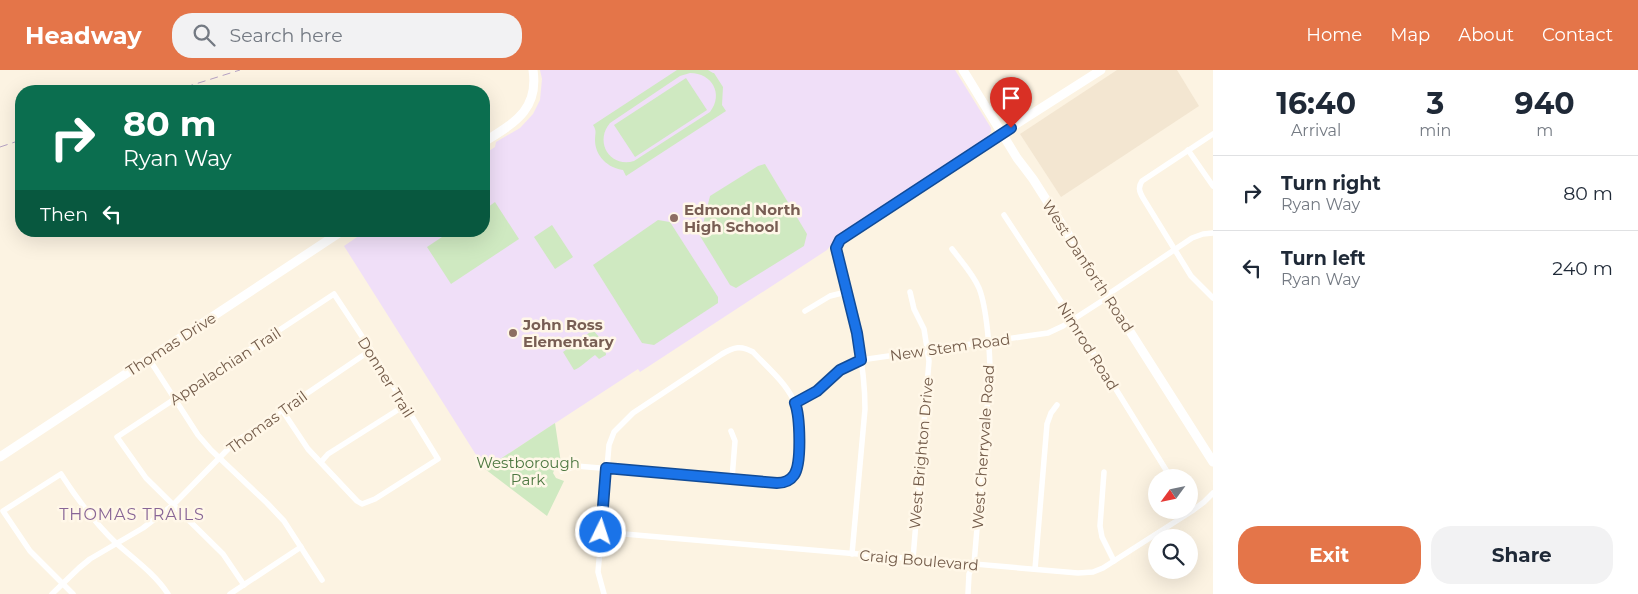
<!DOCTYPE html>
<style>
:root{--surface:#fff;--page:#f2f2f3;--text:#1f2937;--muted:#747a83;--line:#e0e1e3;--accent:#e47549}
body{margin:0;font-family:Montserrat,sans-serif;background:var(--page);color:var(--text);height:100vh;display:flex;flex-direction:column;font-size:19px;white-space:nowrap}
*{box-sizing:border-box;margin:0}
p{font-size:16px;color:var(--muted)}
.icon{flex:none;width:28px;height:28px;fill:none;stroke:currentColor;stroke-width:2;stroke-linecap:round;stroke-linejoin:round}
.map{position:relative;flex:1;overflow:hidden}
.side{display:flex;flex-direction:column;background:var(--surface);width:425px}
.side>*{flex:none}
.banner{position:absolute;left:15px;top:15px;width:475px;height:152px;border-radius:20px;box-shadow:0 5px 20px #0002;background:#0b6e4f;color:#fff;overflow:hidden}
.needle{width:32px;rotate:237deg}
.fabs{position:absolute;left:1148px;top:399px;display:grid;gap:10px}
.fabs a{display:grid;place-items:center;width:50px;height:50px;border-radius:50%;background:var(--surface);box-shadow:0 5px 20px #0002;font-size:25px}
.pin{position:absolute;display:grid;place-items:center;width:42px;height:42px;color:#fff;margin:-51px -21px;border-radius:50% 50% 50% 0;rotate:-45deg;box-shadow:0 0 5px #0007}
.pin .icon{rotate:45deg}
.me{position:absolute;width:55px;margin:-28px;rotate:4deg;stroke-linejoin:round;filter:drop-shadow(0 0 4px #0008)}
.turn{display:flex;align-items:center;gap:18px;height:105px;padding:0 25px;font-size:22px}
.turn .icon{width:65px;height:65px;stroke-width:2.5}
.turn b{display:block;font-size:35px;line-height:42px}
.then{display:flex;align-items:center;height:48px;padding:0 25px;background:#0003;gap:10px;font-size:19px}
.eta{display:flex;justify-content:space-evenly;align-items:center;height:85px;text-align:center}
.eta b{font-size:30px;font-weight:700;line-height:35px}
.primary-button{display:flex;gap:10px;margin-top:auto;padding:10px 25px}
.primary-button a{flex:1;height:58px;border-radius:20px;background:var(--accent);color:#fff;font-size:20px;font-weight:700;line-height:58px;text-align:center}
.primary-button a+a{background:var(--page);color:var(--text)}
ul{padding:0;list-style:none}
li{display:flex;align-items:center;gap:15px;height:75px;padding:0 25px;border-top:1px solid var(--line)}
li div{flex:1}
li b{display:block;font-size:19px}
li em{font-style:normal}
header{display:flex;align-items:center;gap:30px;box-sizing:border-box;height:70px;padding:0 25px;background:var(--accent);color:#fff}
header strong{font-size:24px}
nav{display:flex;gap:28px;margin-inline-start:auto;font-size:18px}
.search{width:350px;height:45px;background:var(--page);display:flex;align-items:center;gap:12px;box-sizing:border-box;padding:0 18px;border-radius:20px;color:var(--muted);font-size:19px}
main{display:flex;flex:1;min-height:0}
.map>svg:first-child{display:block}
</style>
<header>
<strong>Headway</strong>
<div class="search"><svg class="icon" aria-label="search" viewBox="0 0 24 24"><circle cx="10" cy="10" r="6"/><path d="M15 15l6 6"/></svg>Search here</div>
<nav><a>Home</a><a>Map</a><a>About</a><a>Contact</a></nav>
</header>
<main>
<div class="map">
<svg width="1213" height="524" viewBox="0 0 1213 524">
<rect width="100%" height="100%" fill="#fcf3e2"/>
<path fill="#f3e6d1" d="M 1117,0 L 1177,0 L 1199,36 L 1061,127 L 1020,64 Z"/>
<path fill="#f0dff8" d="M 540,0 L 955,0 L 991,58 L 991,62 L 986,68 L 873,142 L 838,166 L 827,180 L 640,302 L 638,299 L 485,399 L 344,176 L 366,161 L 484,161 L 484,84 L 495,77 L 496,72 L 520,58 L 533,44 L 540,30 L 542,9 Z"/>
<g fill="#cfe9c1" fill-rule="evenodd">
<path d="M 677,0 L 708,0 L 713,3 L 714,3 L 723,17 L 722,35 L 726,41 L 626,106 L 623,100 C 608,98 595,86 595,70 C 595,63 597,61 593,55 ZM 690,3 C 712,3 724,24 710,42 L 634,91 C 610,98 594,72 610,53 L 680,6 Z"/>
<path d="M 686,8 L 707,40 L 635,87 L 614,55 Z"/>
<path d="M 765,94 L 807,164 L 804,176 L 736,218 L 730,215 L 700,166 L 710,126 L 758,96 Z"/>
<path d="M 495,132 L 519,169 L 451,214 L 427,177 L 451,161 L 484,161 L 484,140 Z"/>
<path d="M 658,150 L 670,152 L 718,227 L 718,233 L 654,275 L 642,273 L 593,195 Z"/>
<path d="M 552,155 L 573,187 L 555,199 L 534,167 Z"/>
<path d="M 593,260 L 605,274 L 606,285 L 599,289 L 595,285 C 589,289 580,298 574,300 L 563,282 Z"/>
<path d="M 555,353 L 561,393 L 556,396 L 553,403 L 556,408 L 564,411 L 547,446 L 485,399 Z"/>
</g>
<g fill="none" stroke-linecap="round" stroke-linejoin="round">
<g stroke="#fff" stroke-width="5.5">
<path d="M 1213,64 L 1142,111 C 1138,117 1139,121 1143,128 L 1191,206 L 1213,228"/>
<path d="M 1188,80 L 1213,116"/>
<path d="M 1004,145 L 1073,250 L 1171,408"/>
<path d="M 952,179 C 961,191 973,204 979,218 C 987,238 990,283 990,304 L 974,494 L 969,504 L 968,524"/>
<path d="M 910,222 L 914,239 L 924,259 L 929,291 L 913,489"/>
<path d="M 1107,225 L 1192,168 L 1203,164 L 1213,163"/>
<path d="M 805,241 L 830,226 L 846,222"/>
<path d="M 149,289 L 198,365 L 211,380 L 267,433 L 284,451 L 322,510"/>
<path d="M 795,333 L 817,321 L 840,300 L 861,290 L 1048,263 L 1063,256 L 1108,227"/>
<path d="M 731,361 L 735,371 L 732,409"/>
<path d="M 321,392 L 328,384 L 404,336"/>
<path d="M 562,401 L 576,396 L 770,412 C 779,413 789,413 794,404 C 802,392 800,342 793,329 C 784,311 766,296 753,282 C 741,275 734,277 722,284 L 633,343 L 614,362 L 609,375 L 598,502 L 604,524"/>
<path d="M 1104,402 L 1100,456 L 1102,467 L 1114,491"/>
<path d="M 601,462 C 760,475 919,489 1078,503 L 1093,502 L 1103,498 L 1192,441 L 1204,432 L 1213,423"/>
<path d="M 852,484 L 865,339 C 865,284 849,231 836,178 L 840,170 L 1002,63"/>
<path d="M 1035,499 L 1047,354 L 1051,343 L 1057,335"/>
<path d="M 244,515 L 223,484 L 146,408 L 117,367 L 334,224 L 371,280 L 438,389 L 375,429 L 362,434 L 357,431 L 308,379 L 282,340"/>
<path d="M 52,524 L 79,498 L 90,489 L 143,458 L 173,435 L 234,373 L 371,280"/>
<path d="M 73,524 L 30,481 L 3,441 L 61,404 C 77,429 94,452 116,473 C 134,489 155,504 168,524"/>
<path d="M 230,524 L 301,477"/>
</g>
<g stroke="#fff" stroke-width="9">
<path d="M 963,0 L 1017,88 L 1033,109 L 1213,392"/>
<path d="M 1002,63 L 1101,0"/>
<path d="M 484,72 C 514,53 539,40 533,0"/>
<path d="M 0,387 L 342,161"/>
</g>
<g stroke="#b6a2c4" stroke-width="1" stroke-dasharray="8 5" stroke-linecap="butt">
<path d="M 173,21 L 240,0"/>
<path d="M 0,77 L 21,70"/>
</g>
</g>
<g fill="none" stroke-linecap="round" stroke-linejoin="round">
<defs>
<path id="route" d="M 601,462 L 606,398 L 777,413 C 783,413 790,411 794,405 C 802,394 800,346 795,333 L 817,321 L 840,300 L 861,290 L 857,263 L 836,178 L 840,170 L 1011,58"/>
</defs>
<use href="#route" stroke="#114b97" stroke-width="12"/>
<use href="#route" stroke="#1a73e8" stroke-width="9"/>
</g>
<g fill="#8d6e63" stroke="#fff7e8" stroke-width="2">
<circle cx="674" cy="148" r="5"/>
<circle cx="513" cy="263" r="5"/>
</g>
<g text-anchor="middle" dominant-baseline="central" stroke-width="5" stroke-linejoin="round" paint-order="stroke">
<g font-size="15" font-weight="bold" fill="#785e54" stroke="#fff7e8" text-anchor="start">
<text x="684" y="139">Edmond North<tspan x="684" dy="17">High School</tspan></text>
<text x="523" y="254">John Ross<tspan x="523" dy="17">Elementary</tspan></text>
</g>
<g font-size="15" fill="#735b49" stroke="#fff7e8">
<text transform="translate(1088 196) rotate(57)">West Danforth Road</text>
<text transform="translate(171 274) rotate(-33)">Thomas Drive</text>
<text transform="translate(1088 276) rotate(58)">Nimrod Road</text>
<text transform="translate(950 277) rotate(-8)">New Stem Road</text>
<text transform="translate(225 296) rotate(-33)">Appalachian Trail</text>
<text transform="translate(386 307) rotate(58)">Donner Trail</text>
<text transform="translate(267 352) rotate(-36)">Thomas Trail</text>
<text transform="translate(983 377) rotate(-86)">West Cherryvale Road</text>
<text transform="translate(921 383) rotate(-85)">West Brighton Drive</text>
<text transform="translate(919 490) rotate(5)">Craig Boulevard</text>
</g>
<g font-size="15" fill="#4e7842" stroke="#fff7e8">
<text x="528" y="392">Westborough<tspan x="528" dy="17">Park</tspan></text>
</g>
<g font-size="16" letter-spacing="1" fill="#886596" stroke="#fff7e8">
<text x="132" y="444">THOMAS TRAILS</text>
</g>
</g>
</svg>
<div class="fabs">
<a><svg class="needle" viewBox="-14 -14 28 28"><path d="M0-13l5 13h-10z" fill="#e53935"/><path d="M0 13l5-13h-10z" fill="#747a83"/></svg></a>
<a><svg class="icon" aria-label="search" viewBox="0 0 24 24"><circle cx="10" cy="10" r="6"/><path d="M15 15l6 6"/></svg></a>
</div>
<div class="pin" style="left:1011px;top:58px;background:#d93025"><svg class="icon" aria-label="arrive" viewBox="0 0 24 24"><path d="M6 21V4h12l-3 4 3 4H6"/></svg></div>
<svg class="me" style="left:601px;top:462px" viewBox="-20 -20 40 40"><circle r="17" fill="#1a73e8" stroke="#fff" stroke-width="3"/><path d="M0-11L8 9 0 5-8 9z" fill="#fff"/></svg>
<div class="banner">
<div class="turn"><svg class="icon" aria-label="right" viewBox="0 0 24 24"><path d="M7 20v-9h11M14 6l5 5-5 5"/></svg><div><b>80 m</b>Ryan Way</div></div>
<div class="then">Then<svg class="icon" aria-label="left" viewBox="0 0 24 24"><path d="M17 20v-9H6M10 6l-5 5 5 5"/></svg></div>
</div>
</div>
<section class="side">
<div class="eta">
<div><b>16:40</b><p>Arrival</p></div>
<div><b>3</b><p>min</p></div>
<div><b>940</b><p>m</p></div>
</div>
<ul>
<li><svg class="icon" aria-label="right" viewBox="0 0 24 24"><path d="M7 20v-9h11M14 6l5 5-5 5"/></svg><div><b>Turn right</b><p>Ryan Way</p></div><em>80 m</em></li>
<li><svg class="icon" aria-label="left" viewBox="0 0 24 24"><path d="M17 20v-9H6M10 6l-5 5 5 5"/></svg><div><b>Turn left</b><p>Ryan Way</p></div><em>240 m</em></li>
</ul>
<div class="primary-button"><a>Exit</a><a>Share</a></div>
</section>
</main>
